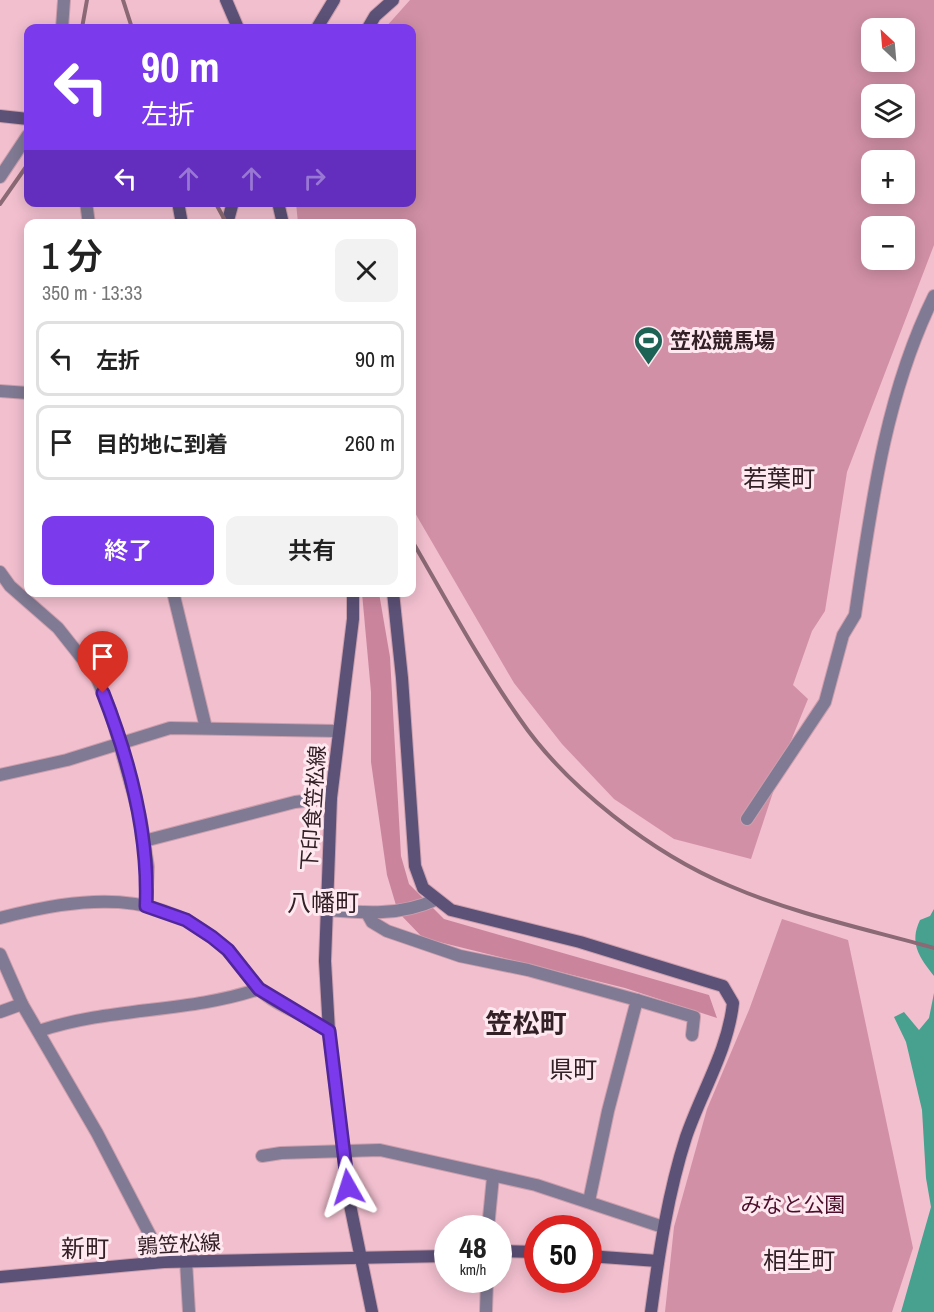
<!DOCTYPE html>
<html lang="ja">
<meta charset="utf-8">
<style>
:root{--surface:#fff;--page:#f2f2f2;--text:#222;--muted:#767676;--line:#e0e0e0;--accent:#7c3aed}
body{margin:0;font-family:"Archivo Narrow","Noto Sans JP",sans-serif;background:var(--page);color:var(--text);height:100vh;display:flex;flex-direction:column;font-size:22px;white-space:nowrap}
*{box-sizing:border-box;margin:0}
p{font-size:20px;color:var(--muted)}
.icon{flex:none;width:33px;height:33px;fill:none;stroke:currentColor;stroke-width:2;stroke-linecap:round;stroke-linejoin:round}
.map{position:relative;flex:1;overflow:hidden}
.details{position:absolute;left:24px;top:219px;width:392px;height:378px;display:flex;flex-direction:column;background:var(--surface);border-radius:12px;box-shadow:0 3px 15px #0003}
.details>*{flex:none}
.banner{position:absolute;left:24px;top:24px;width:392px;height:183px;border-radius:12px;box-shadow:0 3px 15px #0003;background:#7c3aed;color:#fff;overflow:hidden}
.needle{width:39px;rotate:334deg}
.fabs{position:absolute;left:861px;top:18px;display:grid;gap:12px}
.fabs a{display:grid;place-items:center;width:54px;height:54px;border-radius:12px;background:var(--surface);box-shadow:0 3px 15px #0003;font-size:30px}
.speed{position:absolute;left:434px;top:1215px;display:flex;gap:12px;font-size:30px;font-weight:700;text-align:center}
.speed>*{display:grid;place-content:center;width:78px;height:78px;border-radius:50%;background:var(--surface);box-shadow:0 3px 15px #0003;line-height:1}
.speed small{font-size:15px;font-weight:400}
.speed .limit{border:9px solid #d22;background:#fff;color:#111}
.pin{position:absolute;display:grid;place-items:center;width:51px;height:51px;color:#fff;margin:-62px -26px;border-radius:50% 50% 50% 0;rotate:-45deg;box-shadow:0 0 6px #0007}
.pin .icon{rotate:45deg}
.me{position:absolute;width:66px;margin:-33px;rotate:354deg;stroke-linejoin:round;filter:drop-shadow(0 0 4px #0008)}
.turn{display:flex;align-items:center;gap:21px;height:126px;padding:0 18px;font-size:27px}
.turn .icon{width:78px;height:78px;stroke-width:2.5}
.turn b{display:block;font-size:42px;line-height:51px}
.lanes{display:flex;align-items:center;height:57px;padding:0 18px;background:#0003;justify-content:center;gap:30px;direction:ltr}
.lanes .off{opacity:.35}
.round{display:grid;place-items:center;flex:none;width:63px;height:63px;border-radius:12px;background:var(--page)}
.overview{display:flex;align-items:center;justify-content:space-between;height:102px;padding:0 18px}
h1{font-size:36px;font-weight:600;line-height:45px}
.button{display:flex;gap:12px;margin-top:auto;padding:12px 18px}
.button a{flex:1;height:69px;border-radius:12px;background:var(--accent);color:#fff;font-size:24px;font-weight:600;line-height:69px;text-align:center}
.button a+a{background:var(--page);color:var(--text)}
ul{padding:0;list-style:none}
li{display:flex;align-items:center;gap:18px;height:75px;margin:0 12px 9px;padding:0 6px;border:3px solid var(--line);border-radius:12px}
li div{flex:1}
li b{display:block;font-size:22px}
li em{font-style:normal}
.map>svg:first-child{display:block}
</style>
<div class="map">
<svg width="934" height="1312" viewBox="0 0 934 1312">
<rect width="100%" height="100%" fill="#f2bfcf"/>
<g fill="#d190a6" fill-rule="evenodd">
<path d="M 410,0 L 934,0 L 934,245 L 847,472 L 825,611 L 812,631 L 793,685 L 808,699 L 786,753 L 751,859 L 674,839 L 614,799 L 562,744 L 514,683 L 411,506 L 411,224 L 298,223 L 296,203 L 411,202 L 411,28 L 385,28 ZM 872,28 L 904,28 L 904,62 L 872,62 ZM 872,94 L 904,94 L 904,128 L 872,128 ZM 872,160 L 904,160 L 904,194 L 872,194 ZM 872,226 L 904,226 L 904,260 L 872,260 Z"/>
<path d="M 782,919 L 848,940 L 913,1248 L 892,1312 L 665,1312 L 674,1227 L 707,1109 L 749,1010 Z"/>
</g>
<path fill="#ca859d" d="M 362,593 L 379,593 L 390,657 L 401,856 L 409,884 L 444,919 L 709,995 L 717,1018 L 625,988 L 423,938 L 398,912 L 387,875 L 371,762 L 371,692 Z"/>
<g fill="#48a18e">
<path d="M 934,909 L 934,976 C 919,957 909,943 920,920 L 930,916 Z"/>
<path d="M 934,993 L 934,1312 L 901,1312 L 931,1207 L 926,1178 L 922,1110 L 906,1042 L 894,1017 L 904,1012 L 919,1030 L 929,1018 Z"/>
</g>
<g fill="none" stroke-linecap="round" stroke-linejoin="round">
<defs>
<g id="street">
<path d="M 62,28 L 64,0"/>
<path d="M 0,177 L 28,135"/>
<path d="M 86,202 L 89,224"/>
<path d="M 0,391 L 28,393"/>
<path d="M 0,572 L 10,586 L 58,628 L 96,676 L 110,710 L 141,821 L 148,867 L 146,906"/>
<path d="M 173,592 L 206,728"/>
<path d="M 0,775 L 67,760 L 170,728 L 338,731"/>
<path d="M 747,819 L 825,702 L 843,635 L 855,615 C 871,507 885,395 934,296"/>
<path d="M 144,841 L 295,802 L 331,798"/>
<path d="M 327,910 C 364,913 400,916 435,900"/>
<path d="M 367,913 L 372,922 L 387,931 L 460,956 L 528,970 L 637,1000"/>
<path d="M 0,918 C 81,897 161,886 227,950 C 239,961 247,977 259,989 C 277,1007 308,1015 329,1031"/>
<path d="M 0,954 L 22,1004 L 97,1133 L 164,1262"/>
<path d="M 0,1012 L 22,1004"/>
<path d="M 39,1031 C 110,1007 188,1013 259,989"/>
<path d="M 262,1156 L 281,1153 L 380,1150 L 536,1185 L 663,1227"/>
<path d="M 589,1201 L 608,1111 L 637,1000 L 694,1017 L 692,1035"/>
<path d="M 488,1228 L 493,1177"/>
<path d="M 186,1261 L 189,1312"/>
<path d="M 486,1312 L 487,1280"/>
</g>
<g id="secondary">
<path d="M 226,0 L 238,28"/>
<path d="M 317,28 L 334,0"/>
<path d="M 368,28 L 375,16 L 393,0"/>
<path d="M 0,116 L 28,119"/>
<path d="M 178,202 L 182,224"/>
<path d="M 278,202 L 283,224"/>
<path d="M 227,224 L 233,202"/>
<path d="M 353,592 L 353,619 L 331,798 L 325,961 L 329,1031 L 350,1205 L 372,1312"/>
<path d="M 393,592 L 402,678 L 415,866 L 423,888 L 451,910 L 580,942 L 713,983 L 723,986 L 733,1003 C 728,1050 701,1093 686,1137 C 668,1193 659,1253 651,1312"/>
<path d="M 498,1251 L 537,1252"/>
<path d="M 588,1256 L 658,1261"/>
<path d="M 0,1277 L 164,1262 L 447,1256"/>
</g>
</defs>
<use href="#street" stroke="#cc9fad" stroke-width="14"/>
<use href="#secondary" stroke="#cc9fad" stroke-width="14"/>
<use href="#street" stroke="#817a94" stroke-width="12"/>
<use href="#secondary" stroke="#5c5177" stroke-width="12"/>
<g stroke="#8b6975" stroke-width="4">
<path d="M 123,0 L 132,28"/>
<path d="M 82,28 L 87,0"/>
<path d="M 215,202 L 227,224"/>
<path d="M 0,204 L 28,164"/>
<path d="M 411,539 C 446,599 479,661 519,718 C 566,787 653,854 730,886 C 795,914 866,929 934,948"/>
</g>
</g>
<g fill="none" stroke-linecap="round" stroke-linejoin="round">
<defs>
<path id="route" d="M 103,693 C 129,759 149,835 146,906 L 186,920 L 212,937 L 228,950 L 259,989 L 329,1031 L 348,1187"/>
</defs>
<use href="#route" stroke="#51269a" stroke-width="15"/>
<use href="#route" stroke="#7c3aed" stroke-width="10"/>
</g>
<defs>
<symbol id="stadium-pin" viewBox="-11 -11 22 30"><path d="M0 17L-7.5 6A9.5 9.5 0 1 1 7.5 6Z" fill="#1d6355" stroke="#ffe9f0"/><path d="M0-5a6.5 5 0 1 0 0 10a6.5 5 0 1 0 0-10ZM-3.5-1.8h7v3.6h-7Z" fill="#fff"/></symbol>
</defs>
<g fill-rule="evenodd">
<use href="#stadium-pin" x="632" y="324" width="33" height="45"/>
</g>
<g text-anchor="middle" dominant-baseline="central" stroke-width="6" stroke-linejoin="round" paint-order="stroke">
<g font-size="21" font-weight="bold" fill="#332027" stroke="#ffe9f0" text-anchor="start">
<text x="670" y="340">笠松競馬場</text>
</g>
<g font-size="21" fill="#332027" stroke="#ffe9f0">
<text transform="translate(313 808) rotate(-86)">下印食笠松線</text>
<text transform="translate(179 1244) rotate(-3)">鶉笠松線</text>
</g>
<g font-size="21" fill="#4b0d2a" stroke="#ffe9f0">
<text x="793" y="1204">みなと公園</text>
</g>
<g font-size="24" fill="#332027" stroke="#ffe9f0">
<text x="779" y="478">若葉町</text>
<text x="323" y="902">八幡町</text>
<text x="573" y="1069">県町</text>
<text x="85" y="1248">新町</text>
<text x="799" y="1260">相生町</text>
</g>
<g font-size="27" font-weight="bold" fill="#332027" stroke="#ffe9f0">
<text x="526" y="1023">笠松町</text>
</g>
</g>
</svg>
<div class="fabs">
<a><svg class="needle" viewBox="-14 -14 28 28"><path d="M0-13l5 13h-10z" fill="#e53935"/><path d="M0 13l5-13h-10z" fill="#767676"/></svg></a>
<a><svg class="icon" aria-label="layers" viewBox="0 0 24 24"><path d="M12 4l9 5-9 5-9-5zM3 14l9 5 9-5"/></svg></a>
<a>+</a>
<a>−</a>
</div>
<div class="speed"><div>48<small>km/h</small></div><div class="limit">50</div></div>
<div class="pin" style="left:103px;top:693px;background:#d93025"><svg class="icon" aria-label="arrive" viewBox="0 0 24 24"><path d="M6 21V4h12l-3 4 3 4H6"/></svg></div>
<svg class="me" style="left:348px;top:1187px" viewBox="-20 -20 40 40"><path d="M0-17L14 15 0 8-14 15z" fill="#7c3aed" stroke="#fff" stroke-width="4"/></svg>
<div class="banner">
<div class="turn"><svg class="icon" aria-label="left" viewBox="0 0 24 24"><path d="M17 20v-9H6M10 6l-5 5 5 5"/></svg><div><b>90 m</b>左折</div></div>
<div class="lanes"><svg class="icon" aria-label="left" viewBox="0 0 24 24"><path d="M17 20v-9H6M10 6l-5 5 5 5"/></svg><svg class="icon off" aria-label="ahead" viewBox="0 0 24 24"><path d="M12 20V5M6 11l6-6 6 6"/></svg><svg class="icon off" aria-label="ahead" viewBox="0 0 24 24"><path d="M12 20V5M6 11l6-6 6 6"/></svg><svg class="icon off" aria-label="right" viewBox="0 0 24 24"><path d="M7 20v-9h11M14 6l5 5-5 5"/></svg></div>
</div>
<section class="details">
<div class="overview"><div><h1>1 分</h1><p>350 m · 13:33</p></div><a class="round"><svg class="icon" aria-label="close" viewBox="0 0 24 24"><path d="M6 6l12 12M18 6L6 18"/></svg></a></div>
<ul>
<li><svg class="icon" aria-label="left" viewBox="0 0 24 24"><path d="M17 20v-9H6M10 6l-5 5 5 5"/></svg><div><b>左折</b></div><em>90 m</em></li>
<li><svg class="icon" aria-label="arrive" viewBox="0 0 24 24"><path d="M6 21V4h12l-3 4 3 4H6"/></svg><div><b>目的地に到着</b></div><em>260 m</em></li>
</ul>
<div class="button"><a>終了</a><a>共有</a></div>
</section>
</div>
